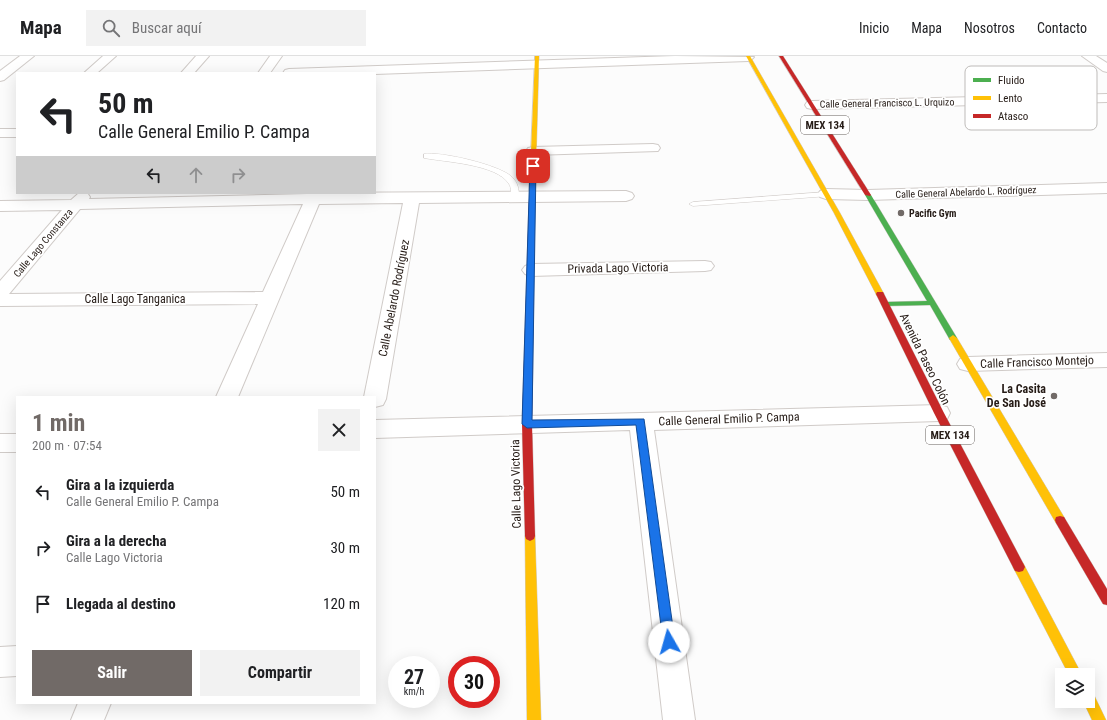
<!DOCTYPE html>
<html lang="es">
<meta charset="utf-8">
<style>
:root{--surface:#fff;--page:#f2f2f2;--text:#202124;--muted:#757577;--line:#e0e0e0;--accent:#716a67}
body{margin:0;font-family:"Roboto Condensed",sans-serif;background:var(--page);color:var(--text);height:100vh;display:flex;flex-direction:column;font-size:15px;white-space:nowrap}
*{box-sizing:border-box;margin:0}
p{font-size:13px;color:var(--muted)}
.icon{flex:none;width:22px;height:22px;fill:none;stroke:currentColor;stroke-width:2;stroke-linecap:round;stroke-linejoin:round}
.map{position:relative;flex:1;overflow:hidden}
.side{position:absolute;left:16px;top:340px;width:360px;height:308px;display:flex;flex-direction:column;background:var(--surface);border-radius:0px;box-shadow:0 4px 16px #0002}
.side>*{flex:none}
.top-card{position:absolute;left:16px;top:16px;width:360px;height:122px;border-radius:0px;box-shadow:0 4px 16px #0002;background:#fff;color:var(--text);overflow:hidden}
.buttons{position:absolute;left:1055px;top:612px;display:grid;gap:8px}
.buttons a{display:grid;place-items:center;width:40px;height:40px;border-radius:0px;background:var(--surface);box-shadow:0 4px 16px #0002;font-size:20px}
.speed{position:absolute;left:388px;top:600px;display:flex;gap:8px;font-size:20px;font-weight:700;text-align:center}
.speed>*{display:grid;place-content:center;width:52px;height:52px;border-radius:50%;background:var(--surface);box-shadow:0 4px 16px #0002;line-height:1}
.speed small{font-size:10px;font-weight:400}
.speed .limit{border:6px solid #d22;background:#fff;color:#111}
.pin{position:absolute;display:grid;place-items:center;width:34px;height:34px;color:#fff;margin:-17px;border-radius:8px;box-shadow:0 2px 6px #0006}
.me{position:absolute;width:44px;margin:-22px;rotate:353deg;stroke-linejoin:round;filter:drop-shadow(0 0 3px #0008)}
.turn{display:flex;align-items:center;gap:14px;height:84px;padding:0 16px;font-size:18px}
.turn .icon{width:52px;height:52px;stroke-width:2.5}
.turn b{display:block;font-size:28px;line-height:34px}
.lanes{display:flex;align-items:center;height:38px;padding:0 16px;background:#0003;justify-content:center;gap:20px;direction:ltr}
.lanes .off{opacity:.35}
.round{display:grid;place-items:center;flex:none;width:42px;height:42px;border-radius:0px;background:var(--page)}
.summary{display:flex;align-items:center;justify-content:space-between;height:68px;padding:0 16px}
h1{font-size:24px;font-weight:700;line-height:30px;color:var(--accent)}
.cta{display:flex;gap:8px;margin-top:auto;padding:8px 16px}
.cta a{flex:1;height:46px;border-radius:0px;background:var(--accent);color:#fff;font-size:16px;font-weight:700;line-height:46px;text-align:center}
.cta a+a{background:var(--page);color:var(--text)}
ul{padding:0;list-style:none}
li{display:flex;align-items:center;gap:12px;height:56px;padding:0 16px}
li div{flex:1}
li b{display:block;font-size:15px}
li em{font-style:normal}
header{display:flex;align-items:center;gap:24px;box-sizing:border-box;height:56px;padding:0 20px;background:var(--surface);border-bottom:1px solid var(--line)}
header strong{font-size:19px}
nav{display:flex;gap:22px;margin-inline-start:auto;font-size:14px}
.search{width:280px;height:36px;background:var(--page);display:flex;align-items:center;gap:10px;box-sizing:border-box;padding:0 14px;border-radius:0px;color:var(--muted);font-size:15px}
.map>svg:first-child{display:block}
</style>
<header>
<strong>Mapa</strong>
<div class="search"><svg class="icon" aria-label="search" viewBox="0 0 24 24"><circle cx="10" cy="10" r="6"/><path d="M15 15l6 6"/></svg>Buscar aquí</div>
<nav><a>Inicio</a><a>Mapa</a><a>Nosotros</a><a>Contacto</a></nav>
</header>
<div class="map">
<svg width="1107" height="664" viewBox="0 0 1107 664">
<rect width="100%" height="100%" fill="#fcfcfc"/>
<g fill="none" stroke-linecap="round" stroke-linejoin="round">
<defs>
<g id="lane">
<path d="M 424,98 C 440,95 500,109 512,121 C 518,127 519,133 519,141 L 515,143 L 512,143 C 510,138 512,132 509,128 C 497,108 445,106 424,102 Z"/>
<path d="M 826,136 L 830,138 L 829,140 L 693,150 L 689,148 L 693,146 Z"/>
</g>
<g id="street">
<path d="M 20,0 L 34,0 L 4,24 L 0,25 L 0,15 Z"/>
<path d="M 103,0 L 116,0 L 97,17 L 84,17 Z"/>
<path d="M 196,0 L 209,0 L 194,17 L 181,17 Z"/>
<path d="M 270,0 L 282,0 L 270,17 L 258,17 Z"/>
<path d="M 675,0 L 754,1 L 752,3 L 748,5 L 375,18 L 283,17 L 285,14 L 289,13 Z"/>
<path d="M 1082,0 L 1096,0 L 1107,7 L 1107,16 L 1103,15 Z"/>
<path d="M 1107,38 L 1107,46 L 812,53 L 807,52 L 805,49 L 807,46 L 812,45 Z"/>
<rect x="0" y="73" width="17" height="8"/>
<path d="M 653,88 L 658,89 L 660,92 L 658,95 L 533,99 L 528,98 L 526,95 L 528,92 L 533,91 Z"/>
<path d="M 1107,127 L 1107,137 L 868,144 L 826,143 L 820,141 L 818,138 L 820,135 L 826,133 L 868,134 Z"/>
<path d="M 626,135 L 632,137 L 634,140 L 632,143 L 626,145 L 419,147 L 386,343 L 383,349 L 375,351 L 375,341 L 364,341 L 403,147 L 319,148 L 238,341 L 216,341 L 258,248 L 0,250 L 0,225 L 62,154 L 0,155 L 0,145 L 71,144 L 79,137 L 88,138 L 90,141 L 89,143 L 307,138 L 308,137 ZM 303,148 L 263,236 L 9,238 L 80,153 Z"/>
<path d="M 705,205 L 711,206 L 714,210 L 711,214 L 705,215 L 531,220 L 525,218 L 522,214 L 525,210 L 531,208 Z"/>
<path d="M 1107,297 L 1107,311 L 968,315 L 960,313 L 957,308 L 960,303 L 968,301 Z"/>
<path d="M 939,349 L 947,351 L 950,357 L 947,363 L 939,365 L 654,374 L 695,664 L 663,664 L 630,374 L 375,382 L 375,364 Z"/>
<rect x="0" y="378" width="17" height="18"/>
<path d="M 17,590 L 17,620 L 0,621 L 0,591 Z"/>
<path d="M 78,647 L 111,647 L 104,664 L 71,664 Z"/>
</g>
<path id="fast" d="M 868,137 L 871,139 L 957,282 L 956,284 L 950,284 L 930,249 L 885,250 L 881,248 L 885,246 L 927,245 L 865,139 Z"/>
<g id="slow">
<path d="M 535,0 L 539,0 L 535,143 L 532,145 L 529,143 Z"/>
<path d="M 746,0 L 750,0 L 840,157 L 884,238 L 883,240 L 877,240 L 876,238 L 834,157 Z"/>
<path d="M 953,279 L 957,282 L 1064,461 L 1065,464 L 1064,467 L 1060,468 L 1056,467 L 949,282 Z"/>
<path d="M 530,475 L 534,477 L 535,480 L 541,664 L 527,664 L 525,480 L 526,477 Z"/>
<path d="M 1019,506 L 1023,507 L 1082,619 L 1069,619 L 1013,511 L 1015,507 Z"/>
<path d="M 1088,636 L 1093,637 L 1106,664 L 1092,664 L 1083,645 L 1088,645 Z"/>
</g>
<g id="jam">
<path d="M 779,0 L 783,0 L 871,139 L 870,140 L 865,139 Z"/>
<path d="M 532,141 L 535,143 L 532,368 L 535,480 L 534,483 L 530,485 L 526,483 L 525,480 L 522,368 L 529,143 Z"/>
<path d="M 877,236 L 883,236 L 884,238 L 944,357 L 1023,507 L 1025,511 L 1023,515 L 1019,516 L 1015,515 L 934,357 L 876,238 Z"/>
<path d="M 1060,460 L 1064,461 L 1107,533 L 1107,549 L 1103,548 L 1056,467 L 1055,464 L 1056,461 Z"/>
</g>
</defs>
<use href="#lane" stroke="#d0cbc8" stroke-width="1"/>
<use href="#street" stroke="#d0cbc8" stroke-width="2"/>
<use href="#fast" stroke="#d0cbc8" stroke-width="1"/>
<use href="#slow" stroke="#d0cbc8" stroke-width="1"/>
<use href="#jam" stroke="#d0cbc8" stroke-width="1"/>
<use href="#lane" fill="#fff" fill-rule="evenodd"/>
<use href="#street" fill="#fff" fill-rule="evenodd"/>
<use href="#fast" fill="#4caf50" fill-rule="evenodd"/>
<use href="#slow" fill="#ffc107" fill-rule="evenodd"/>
<use href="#jam" fill="#c62828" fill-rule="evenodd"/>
</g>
<path fill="#1a73e8" stroke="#114b97" d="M 530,109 L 536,110 L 532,364 L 644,363 L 675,586 L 673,590 L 669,591 L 664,590 L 663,586 L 636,369 L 527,372 L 522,368 Z"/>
<g fill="#716a67" stroke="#fff" stroke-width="1.5">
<circle cx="901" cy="157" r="4"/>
<circle cx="1054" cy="340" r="4"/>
</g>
<g text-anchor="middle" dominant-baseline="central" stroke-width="3.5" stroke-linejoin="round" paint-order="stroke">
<g font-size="10" fill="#261c17" stroke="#fff">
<text transform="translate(887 47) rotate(-1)">Calle General Francisco L. Urquizo</text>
<text transform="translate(966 136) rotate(-2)">Calle General Abelardo L. Rodríguez</text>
<text transform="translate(43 187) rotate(-50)">Calle Lago Constanza</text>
</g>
<g font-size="10" font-weight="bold" fill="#261c17" stroke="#fff" text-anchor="start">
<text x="909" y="157">Pacific Gym</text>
</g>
<g fill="#fff" stroke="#67605d" stroke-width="1">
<rect x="801" y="60" width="48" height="18" rx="3"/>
<rect x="926" y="370" width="48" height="18" rx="3"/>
</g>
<g font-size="11" font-weight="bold" fill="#261c17">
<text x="825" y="69">MEX 134</text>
<text x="950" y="379">MEX 134</text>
</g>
<g font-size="12" fill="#261c17" stroke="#fff">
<text transform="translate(618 212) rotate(-1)">Privada Lago Victoria</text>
<text transform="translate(394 242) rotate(-79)">Calle Abelardo Rodríguez</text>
<text x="135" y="243">Calle Lago Tanganica</text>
<text transform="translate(925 303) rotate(64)">Avenida Paseo Colón</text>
<text transform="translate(1037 306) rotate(-2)">Calle Francisco Montejo</text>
<text transform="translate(729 363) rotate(-2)">Calle General Emilio P. Campa</text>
<text transform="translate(516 428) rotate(-91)">Calle Lago Victoria</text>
</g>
<g font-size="12" font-weight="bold" fill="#261c17" stroke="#fff" text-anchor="end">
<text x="1046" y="333">La Casita<tspan x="1046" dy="14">De San José</tspan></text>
</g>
</g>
<rect x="965" y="10" width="132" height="64" rx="6" fill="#fff" stroke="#bebbb9" stroke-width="1"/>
<rect x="973" y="22" width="18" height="4" fill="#4caf50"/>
<rect x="973" y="40" width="18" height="4" fill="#ffc107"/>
<rect x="973" y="58" width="18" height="4" fill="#c62828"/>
<g font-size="11" fill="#261c17">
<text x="998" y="28">Fluido</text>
<text x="998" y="46">Lento</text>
<text x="998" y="64">Atasco</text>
</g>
</svg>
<div class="buttons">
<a><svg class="icon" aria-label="layers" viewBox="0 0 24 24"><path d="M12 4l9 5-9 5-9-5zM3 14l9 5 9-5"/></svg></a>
</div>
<div class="speed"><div>27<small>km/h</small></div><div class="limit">30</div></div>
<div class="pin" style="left:533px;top:110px;background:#d93025"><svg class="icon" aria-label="arrive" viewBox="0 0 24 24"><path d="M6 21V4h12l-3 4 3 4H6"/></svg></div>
<svg class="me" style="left:669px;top:586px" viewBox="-20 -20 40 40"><circle r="19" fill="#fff"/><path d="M0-13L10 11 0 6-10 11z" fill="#1a73e8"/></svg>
<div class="top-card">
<div class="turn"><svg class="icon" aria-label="left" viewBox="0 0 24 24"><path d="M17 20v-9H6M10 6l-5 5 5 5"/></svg><div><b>50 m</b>Calle General Emilio P. Campa</div></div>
<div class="lanes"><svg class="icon" aria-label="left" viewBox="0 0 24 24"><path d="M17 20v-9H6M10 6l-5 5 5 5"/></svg><svg class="icon off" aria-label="ahead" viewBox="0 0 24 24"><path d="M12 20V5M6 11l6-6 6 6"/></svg><svg class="icon off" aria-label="right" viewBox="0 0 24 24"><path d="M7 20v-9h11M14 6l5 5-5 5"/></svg></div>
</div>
<section class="side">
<div class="summary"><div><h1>1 min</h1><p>200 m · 07:54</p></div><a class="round"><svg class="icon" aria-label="close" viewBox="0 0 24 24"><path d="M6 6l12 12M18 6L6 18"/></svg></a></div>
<ul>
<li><svg class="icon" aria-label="left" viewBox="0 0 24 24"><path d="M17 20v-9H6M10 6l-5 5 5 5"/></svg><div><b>Gira a la izquierda</b><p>Calle General Emilio P. Campa</p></div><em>50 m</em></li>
<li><svg class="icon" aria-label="right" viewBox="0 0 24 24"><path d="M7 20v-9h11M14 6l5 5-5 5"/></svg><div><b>Gira a la derecha</b><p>Calle Lago Victoria</p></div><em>30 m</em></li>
<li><svg class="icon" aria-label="arrive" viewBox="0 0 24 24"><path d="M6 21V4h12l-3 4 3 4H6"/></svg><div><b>Llegada al destino</b></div><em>120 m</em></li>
</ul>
<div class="cta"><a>Salir</a><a>Compartir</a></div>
</section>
</div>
